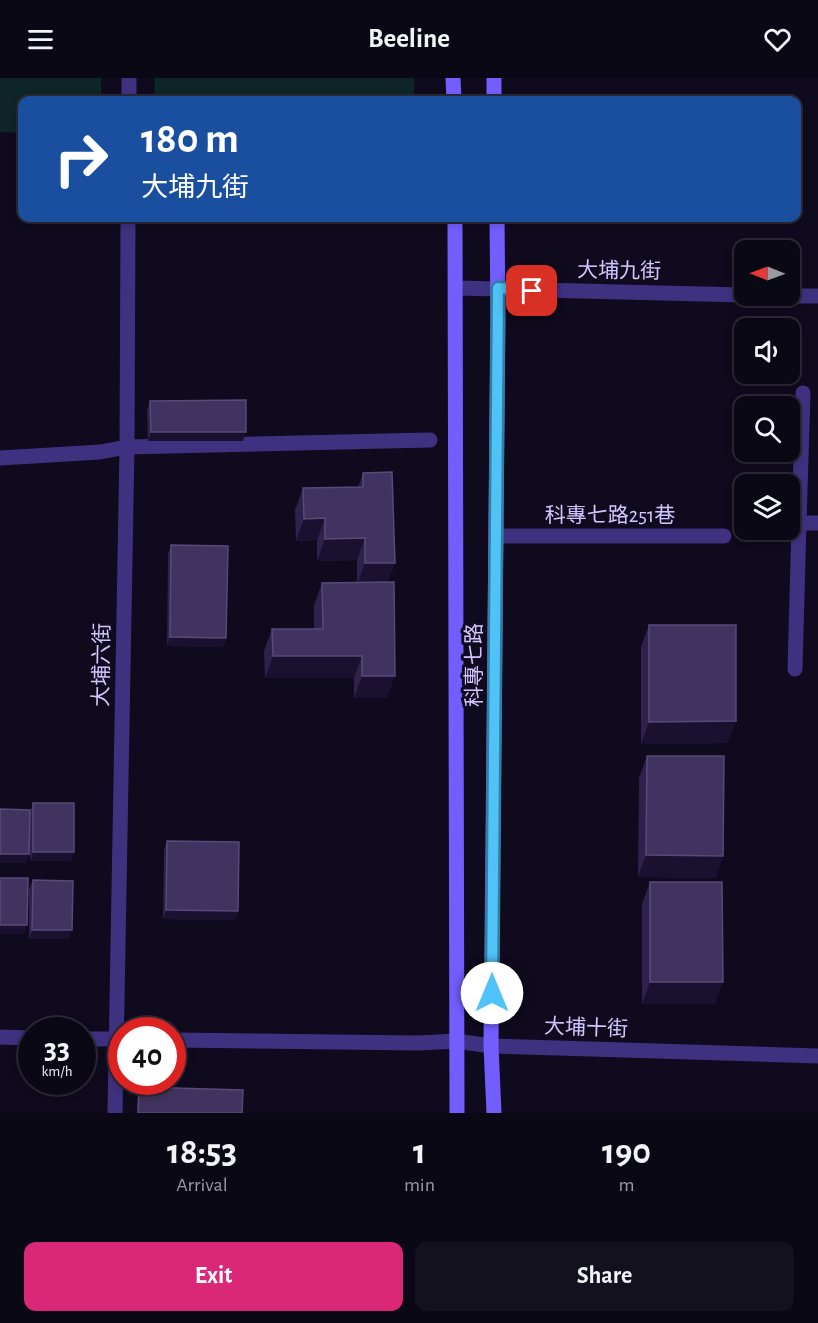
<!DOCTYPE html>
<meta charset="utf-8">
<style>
:root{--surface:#0b0816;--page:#14111f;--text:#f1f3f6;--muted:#9a9aa1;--line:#2b2935;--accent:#db2777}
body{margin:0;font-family:"Alegreya Sans","Noto Sans TC",sans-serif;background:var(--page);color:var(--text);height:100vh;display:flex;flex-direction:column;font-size:22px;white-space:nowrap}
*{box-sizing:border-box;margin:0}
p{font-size:20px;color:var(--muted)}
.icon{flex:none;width:33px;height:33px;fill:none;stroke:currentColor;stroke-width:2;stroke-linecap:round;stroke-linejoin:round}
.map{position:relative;height:1035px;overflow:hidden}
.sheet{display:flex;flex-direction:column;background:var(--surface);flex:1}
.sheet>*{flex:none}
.top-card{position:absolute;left:18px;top:18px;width:783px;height:126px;border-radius:12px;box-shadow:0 3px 9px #0003,0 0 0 2px var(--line);background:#1a4fa0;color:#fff;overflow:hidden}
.needle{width:39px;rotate:271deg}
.fabs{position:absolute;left:734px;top:162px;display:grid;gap:12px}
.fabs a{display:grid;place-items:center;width:66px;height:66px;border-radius:12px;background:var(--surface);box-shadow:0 3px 9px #0003,0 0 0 2px var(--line);font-size:30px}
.speed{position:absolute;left:18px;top:939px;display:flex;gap:12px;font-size:30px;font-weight:700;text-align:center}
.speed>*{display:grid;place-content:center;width:78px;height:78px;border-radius:50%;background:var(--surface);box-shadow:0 3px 9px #0003,0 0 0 2px var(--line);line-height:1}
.speed small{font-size:15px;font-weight:400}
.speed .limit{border:9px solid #d22;background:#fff;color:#111}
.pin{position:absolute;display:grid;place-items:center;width:51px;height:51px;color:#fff;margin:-26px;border-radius:12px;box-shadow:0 3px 9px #0006}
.me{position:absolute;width:66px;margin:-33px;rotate:0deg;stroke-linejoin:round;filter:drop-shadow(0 0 4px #0008)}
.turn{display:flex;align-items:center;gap:21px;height:126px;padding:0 24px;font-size:27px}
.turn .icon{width:78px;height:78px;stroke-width:2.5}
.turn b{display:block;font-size:42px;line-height:51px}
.eta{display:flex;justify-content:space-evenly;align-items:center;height:102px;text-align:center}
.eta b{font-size:36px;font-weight:600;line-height:42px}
.cta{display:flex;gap:12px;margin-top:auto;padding:12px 24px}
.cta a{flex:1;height:69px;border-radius:12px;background:var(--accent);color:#fff;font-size:24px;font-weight:600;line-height:69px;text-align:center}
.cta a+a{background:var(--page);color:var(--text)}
header{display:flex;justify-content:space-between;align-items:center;height:78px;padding:0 24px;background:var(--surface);font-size:27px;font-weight:600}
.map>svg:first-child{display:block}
</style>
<header><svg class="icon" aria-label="menu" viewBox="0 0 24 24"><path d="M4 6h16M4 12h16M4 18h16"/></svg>Beeline<svg class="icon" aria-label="heart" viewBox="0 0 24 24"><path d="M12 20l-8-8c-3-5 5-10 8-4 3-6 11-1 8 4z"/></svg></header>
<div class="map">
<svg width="818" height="1035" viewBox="0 0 818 1035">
<rect width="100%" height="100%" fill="#0f0a1d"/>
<g fill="#0d2527">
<path d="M 0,0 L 101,0 L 101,22 L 22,22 L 22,55 L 0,54 Z"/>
<path d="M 155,0 L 414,0 L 414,22 L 154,22 Z"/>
</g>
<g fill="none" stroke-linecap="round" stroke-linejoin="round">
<g stroke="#3e3180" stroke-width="15">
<path d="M 129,22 L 129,0"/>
<path d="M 456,210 L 744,217"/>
<path d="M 772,218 L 818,218"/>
<path d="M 803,315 L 799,445 L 818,445"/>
<path d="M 0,380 L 100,374 L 127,369 L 430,362"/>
<path d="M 496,458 L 724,458"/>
<path d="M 795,591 L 799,445"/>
<path d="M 0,959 L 32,960"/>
<path d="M 82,961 L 122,961"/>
<path d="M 172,962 L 419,965 L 456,963 L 491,968 L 818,978"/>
<path d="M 115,1035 L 127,369 L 128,140"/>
</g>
<g stroke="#745dff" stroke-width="15">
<path d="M 453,0 L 454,22"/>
<path d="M 494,0 L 494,22"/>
<path d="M 455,140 L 457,1035"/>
<path d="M 494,1035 L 491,968 L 498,242 L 497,140"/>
</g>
</g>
<g fill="#2e214c">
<path d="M 150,323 L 243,363 L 148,363 L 147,332 Z"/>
<path d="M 363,395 L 387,504 L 387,620 L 354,620 L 354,600 L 265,600 L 264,573 L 272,551 L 314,551 L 314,527 L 322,505 L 357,504 L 357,482 L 317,483 L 317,462 L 296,463 L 295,432 L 303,410 L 358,409 Z"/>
<path d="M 171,467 L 226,560 L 223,569 L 167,568 L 168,476 Z"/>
<path d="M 649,547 L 728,665 L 641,666 L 641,569 Z"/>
<path d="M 647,678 L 716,800 L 638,799 L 639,700 Z"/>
<path d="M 33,725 L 71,783 L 30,783 L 30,734 Z"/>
<path d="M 167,763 L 238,833 L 235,842 L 163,841 L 164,772 Z"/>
<path d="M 33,802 L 69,861 L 29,861 L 29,811 Z"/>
<path d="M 650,804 L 715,926 L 642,926 L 642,826 Z"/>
<path d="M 139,1009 L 242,1035 L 137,1035 L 138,1014 Z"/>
</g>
<g fill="#1a1131">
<path d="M 151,354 L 246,354 L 243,363 L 148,363 Z"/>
<path d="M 325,440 L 317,462 L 296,463 L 304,441 Z"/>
<path d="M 365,460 L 357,482 L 317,483 L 325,461 Z"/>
<path d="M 365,485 L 395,485 L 387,506 L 357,507 Z"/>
<path d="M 170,559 L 226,560 L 223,569 L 167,568 Z"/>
<path d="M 273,578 L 362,578 L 354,600 L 265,600 Z"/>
<path d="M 362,598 L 395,598 L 387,620 L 354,620 Z"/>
<path d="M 736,643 L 728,665 L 641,666 L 649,644 Z"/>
<path d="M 33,774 L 74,774 L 71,783 L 30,783 Z"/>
<path d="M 0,776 L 29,776 L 26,785 L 0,785 Z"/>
<path d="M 646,777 L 723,778 L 716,800 L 638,799 Z"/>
<path d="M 166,832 L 238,833 L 235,842 L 163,841 Z"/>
<path d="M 0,847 L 27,847 L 24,856 L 0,856 Z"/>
<path d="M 32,852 L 72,852 L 69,861 L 29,861 Z"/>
<path d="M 650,904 L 723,904 L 715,926 L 642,926 Z"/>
</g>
<g fill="#403360" stroke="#574a79" stroke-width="1.5">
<path d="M 246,322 L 246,354 L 151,354 L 150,323 Z"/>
<path d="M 392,394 L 395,485 L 365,485 L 365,460 L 325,461 L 325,440 L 304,441 L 303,410 L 363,409 L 363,395 Z"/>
<path d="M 171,467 L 228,468 L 226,560 L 170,559 Z"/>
<path d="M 394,504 L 395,598 L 362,598 L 362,578 L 273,578 L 272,551 L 323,551 L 322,505 Z"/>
<path d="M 649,547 L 736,547 L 736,643 L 649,644 Z"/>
<path d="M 647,678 L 724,678 L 723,778 L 646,777 Z"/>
<rect x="33" y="725" width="41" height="49"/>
<path d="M 0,731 L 30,732 L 29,776 L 0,776 Z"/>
<path d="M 167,763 L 239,764 L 238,833 L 166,832 Z"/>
<path d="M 0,800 L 28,800 L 27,847 L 0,847 Z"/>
<path d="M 33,802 L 73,803 L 72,852 L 32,852 Z"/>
<path d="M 650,804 L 722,804 L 723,904 L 650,904 Z"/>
<path d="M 139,1009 L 243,1012 L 242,1035 L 138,1035 Z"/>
</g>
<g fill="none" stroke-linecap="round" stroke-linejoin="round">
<defs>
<path id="route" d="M 492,915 L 498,210 L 532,213"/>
</defs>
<use href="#route" stroke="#337fa1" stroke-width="15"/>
<use href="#route" stroke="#4fc3f7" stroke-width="10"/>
</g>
<g text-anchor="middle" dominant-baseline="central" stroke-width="6" stroke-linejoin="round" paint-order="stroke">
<g font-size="21" fill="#d3c6ff" stroke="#0f0a1d">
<text transform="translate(619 193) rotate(1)">大埔九街</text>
<text x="610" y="437">科專七路251巷</text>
<text transform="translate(102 587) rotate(-89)">大埔六街</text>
<text transform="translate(474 587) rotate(-90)">科專七路</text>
<text transform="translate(586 950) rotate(2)">大埔十街</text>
</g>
</g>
</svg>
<div class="fabs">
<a><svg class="needle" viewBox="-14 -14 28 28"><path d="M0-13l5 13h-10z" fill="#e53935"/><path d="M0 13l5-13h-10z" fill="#9a9aa1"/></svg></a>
<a><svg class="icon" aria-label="sound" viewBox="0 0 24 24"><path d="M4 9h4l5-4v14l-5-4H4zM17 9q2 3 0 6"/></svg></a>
<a><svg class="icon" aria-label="search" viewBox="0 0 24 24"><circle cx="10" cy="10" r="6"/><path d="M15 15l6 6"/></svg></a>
<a><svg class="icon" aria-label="layers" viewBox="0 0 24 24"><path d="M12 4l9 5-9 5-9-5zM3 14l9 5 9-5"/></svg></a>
</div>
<div class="speed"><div>33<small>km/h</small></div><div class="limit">40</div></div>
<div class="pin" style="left:532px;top:213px;background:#d93025"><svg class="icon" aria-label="arrive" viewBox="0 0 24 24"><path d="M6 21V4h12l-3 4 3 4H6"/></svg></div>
<svg class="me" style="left:492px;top:915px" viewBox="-20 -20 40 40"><circle r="19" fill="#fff"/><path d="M0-13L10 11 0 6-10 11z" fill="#4fc3f7"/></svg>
<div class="top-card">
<div class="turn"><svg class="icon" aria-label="right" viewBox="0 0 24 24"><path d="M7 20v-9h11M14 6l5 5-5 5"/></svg><div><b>180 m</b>大埔九街</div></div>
</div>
</div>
<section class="sheet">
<div class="eta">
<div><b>18:53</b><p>Arrival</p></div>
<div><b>1</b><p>min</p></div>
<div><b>190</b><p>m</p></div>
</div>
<div class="cta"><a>Exit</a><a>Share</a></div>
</section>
